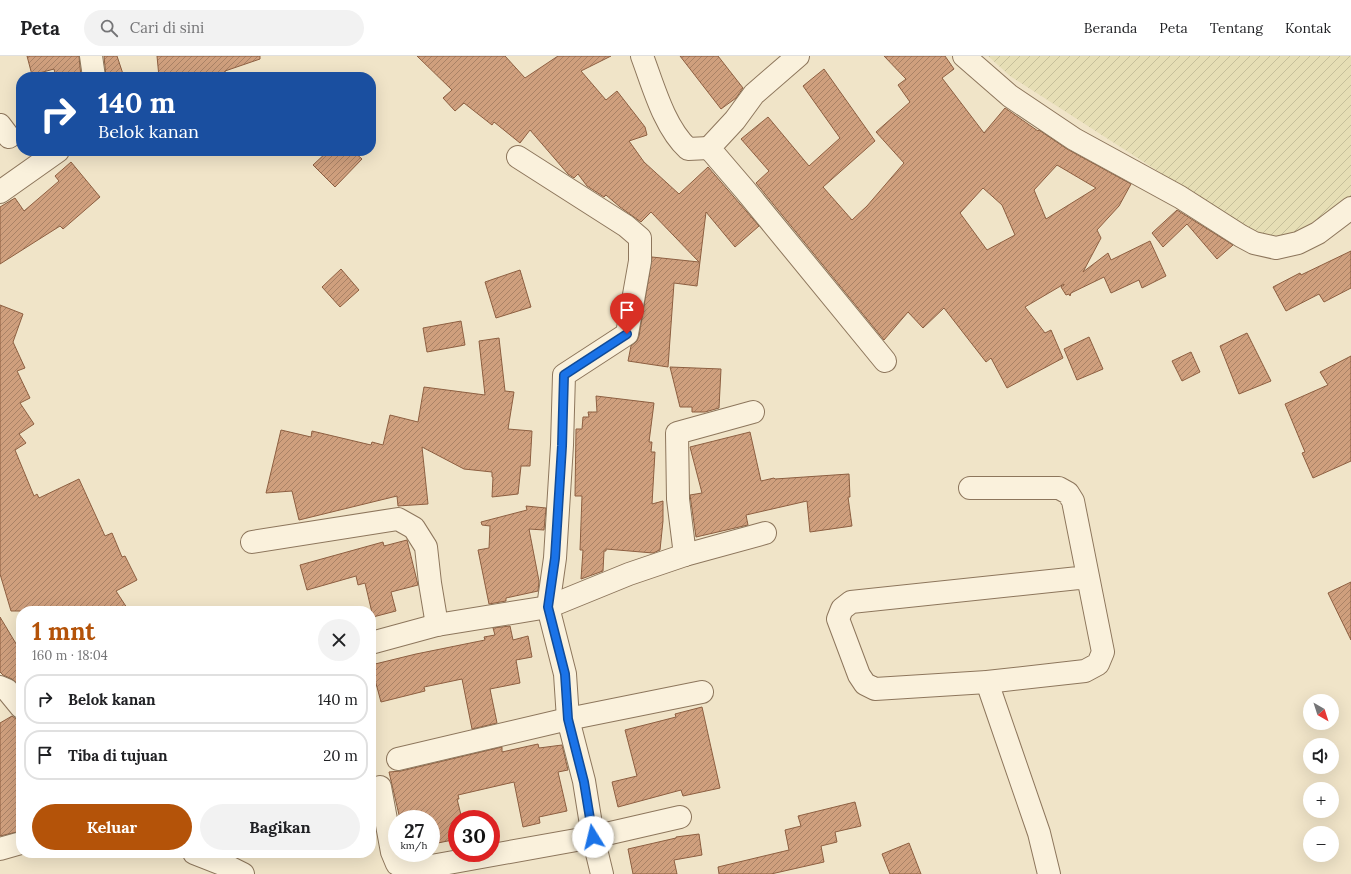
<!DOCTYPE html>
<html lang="id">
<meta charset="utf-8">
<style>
:root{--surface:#fff;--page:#f2f2f2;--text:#202124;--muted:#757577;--line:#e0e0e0;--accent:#b45309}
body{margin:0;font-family:Lora,serif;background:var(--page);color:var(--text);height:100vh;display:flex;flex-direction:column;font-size:15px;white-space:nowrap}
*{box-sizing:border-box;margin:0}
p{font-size:13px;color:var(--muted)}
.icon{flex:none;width:22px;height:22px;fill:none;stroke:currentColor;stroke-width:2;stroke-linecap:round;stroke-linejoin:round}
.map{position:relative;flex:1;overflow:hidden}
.side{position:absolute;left:16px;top:550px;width:360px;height:252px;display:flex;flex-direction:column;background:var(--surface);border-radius:16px;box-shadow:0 4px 16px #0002}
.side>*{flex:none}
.guide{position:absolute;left:16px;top:16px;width:360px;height:84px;border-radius:16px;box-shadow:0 4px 16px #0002;background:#1a4fa0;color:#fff;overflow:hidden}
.needle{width:26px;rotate:141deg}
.fabs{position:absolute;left:1303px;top:638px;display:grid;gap:8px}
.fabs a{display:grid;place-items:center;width:36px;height:36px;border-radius:50%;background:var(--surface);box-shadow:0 4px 16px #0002;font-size:20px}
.speed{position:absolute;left:388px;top:754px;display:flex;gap:8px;font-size:20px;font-weight:700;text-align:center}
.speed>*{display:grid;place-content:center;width:52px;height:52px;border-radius:50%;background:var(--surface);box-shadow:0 4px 16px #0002;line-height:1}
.speed small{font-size:10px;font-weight:400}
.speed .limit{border:6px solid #d22;background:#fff;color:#111}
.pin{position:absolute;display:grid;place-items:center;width:34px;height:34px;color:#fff;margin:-41px -17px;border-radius:50% 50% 50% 0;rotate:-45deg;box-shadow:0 0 4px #0007}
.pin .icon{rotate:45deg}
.me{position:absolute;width:44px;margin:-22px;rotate:351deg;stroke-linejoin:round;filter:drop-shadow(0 0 3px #0008)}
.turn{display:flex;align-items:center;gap:14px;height:84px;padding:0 16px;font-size:18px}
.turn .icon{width:52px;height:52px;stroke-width:2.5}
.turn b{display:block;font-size:28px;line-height:34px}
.round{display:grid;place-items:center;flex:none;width:42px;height:42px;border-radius:21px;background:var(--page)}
.summary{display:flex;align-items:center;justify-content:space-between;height:68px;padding:0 16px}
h1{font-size:24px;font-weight:700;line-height:30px;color:var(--accent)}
.button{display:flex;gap:8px;margin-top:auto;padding:8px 16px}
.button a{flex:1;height:46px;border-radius:24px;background:var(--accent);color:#fff;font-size:16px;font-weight:700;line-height:46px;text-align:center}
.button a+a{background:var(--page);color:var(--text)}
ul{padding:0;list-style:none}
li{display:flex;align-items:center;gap:12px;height:50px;margin:0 8px 6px;padding:0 8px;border:2px solid var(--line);border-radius:16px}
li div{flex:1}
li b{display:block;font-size:15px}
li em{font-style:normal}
header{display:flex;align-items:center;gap:24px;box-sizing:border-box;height:56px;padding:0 20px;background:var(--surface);border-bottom:1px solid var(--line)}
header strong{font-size:19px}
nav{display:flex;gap:22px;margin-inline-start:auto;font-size:14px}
.search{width:280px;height:36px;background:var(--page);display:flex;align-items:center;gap:10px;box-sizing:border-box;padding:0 14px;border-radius:22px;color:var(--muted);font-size:15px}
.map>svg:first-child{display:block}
</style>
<header>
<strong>Peta</strong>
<div class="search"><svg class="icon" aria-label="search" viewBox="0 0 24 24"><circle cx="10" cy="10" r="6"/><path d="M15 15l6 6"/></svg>Cari di sini</div>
<nav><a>Beranda</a><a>Peta</a><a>Tentang</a><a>Kontak</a></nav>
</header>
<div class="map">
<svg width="1351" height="818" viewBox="0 0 1351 818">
<defs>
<pattern id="farmland-furrows" width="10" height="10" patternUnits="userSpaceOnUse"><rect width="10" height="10" fill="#e6deb5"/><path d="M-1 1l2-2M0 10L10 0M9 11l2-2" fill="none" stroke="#c6bf9b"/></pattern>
<pattern id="building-hatch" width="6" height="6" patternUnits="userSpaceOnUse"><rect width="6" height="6" fill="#cf9f7d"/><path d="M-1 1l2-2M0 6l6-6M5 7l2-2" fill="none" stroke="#a98266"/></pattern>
</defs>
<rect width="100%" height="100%" fill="#f0e4c8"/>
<path fill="url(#farmland-furrows)" d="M 988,0 L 1351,0 L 1351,144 L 1306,175 L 1282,180 L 1264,179 L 1234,164 L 1010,20 Z"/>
<g fill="url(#building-hatch)" stroke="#8d5f41" fill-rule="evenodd">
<path d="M 27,0 L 79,0 L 81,21 L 56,21 L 54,13 L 32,19 Z"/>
<path d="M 104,0 L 117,0 L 124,21 L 106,21 Z"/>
<path d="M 157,0 L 260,0 L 260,3 L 225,15 L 226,21 L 159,21 Z"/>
<path d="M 417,0 L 505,0 L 525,22 L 558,0 L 611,0 L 581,15 L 606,44 L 617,35 L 645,71 L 647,79 L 629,85 L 644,106 L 679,138 L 708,111 L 759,170 L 735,191 L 706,156 L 697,230 L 674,227 L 668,311 L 628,305 L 631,290 L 637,285 L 639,280 L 652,201 L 699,206 L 651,156 L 641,166 L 620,151 L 606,139 L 604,141 L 587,130 L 578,118 L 574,122 L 568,118 L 530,74 L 520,87 L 494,66 L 492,69 L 464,47 L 455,55 L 443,42 L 452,34 Z"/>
<path d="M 680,0 L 718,0 L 743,32 L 736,42 L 721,53 Z"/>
<path d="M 884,0 L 945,0 L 954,13 L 942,22 L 984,77 L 1005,52 L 1038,75 L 1039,74 L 1067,93 L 1131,128 L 1119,150 L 1097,174 L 1101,182 L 1083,216 L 1108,197 L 1111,204 L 1150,185 L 1166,220 L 1142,232 L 1139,224 L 1111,237 L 1104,221 L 1071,237 L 1070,240 L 1069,238 L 1066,239 L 1061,231 L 1064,229 L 1064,228 L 1025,251 L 1045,277 L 1051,274 L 1063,302 L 1007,332 L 991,302 L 986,306 L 944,252 L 923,272 L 908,256 L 884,284 L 756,127 L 769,115 L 741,83 L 768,61 L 809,110 L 840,82 L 803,30 L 824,13 L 875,85 L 823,131 L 852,164 L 867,150 L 904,107 L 876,76 L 910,46 L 898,29 L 906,23 ZM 1057,109 L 1096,132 L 1046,163 L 1034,134 ZM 983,132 L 1002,149 L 1015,179 L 987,194 L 960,157 Z"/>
<path d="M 328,95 L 353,95 L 362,103 L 335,131 L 313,109 Z"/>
<path d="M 71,106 L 100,141 L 63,173 L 60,170 L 0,208 L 0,151 L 15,142 L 24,155 L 59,125 L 55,120 Z"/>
<path d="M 1177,154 L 1233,189 L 1217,203 L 1187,168 L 1163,191 L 1152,177 Z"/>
<path d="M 1351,195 L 1351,232 L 1324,246 L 1319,238 L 1286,255 L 1273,231 L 1300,217 L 1301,219 Z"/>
<path d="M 341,213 L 359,234 L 340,251 L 322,231 Z"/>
<path d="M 520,214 L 531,251 L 496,262 L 485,226 Z"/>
<path d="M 0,249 L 23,258 L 13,286 L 25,312 L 17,315 L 30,342 L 20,347 L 34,368 L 19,378 L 26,387 L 15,394 L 34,440 L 37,438 L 39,442 L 79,423 L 105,480 L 112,477 L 122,501 L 125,500 L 137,524 L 116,535 L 129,555 L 11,555 L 0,518 Z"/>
<path d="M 461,265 L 465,289 L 427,296 L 423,272 Z"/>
<path d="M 1247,277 L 1271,325 L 1239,338 L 1220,290 Z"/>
<path d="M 1089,281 L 1103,313 L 1077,324 L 1064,293 Z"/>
<path d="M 499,282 L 505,335 L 514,336 L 508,373 L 532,375 L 530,410 L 521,410 L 518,438 L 492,441 L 493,421 L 492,421 L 492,416 L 464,413 L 422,391 L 428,448 L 398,450 L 397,440 L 299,464 L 292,435 L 266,437 L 281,374 L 311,381 L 312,375 L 371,389 L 372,386 L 383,389 L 390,359 L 418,366 L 424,331 L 485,339 L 479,285 Z"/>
<path d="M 1191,296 L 1200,316 L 1182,325 L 1172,305 Z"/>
<path d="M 1351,300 L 1351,405 L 1313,422 L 1302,397 L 1305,396 L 1285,348 L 1328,329 L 1320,316 Z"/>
<path d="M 670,311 L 721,313 L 719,352 L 705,356 L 692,356 L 692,351 L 680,351 Z"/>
<path d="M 596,340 L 654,347 L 649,386 L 652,386 L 651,396 L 655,396 L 652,448 L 663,445 L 663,465 L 660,494 L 653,497 L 606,493 L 606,495 L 604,495 L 603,515 L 581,523 L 583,494 L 580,494 L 582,440 L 575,440 L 576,373 L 582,373 L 583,361 L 589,361 L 588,356 L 597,356 Z"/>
<path d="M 750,376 L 761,425 L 774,422 L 775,423 L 849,418 L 850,441 L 848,441 L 852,470 L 810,476 L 807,445 L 746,459 L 748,469 L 696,481 L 690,439 L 702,437 L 690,391 Z"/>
<path d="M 526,450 L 546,452 L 544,474 L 529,473 L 539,525 L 538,535 L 506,542 L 506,545 L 489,548 L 478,494 L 489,492 L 490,470 L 482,469 L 481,466 L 527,454 Z"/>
<path d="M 407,484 L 418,529 L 391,536 L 396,555 L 373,561 L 365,527 L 358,529 L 356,520 L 307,534 L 300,509 L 383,486 L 384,490 Z"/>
<path d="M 1351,526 L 1351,584 L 1328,537 Z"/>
<path d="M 0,561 L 21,596 L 21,631 L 12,623 L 3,619 L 0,616 Z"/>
<path d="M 510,570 L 513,584 L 528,580 L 532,601 L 516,604 L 520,627 L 490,633 L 497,667 L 472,673 L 462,623 L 424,631 L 425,635 L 381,646 L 371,609 L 416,598 L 485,584 L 484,581 L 495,579 L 493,572 Z"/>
<path d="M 702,651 L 720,732 L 683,740 L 681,734 L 618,751 L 612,726 L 637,720 L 625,674 L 676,661 L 675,658 Z"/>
<path d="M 12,660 L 16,663 L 21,663 L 21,775 L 0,780 L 0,667 Z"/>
<path d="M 538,688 L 539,692 L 562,689 L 568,714 L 558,716 L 567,755 L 539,761 L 540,767 L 523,771 L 514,726 L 458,739 L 459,743 L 457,743 L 462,763 L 457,763 L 457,783 L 438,787 L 432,763 L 400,763 L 389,716 L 401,715 L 502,691 L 502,696 Z"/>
<path d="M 855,746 L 861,770 L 835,776 L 837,786 L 821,790 L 824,806 L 771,818 L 719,818 L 718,811 L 789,794 L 785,774 L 801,770 L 798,760 Z"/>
<path d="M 699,778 L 702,799 L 674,804 L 677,818 L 633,818 L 628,793 L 676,782 L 676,781 Z"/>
<path d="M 909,787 L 921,818 L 890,818 L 882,798 Z"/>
</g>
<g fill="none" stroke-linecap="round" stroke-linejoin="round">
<defs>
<g id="street">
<path d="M 91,0 L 94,21"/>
<path d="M 642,0 C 653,29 664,71 688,93 L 709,92"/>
<path d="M 798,0 L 754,38 L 735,64 L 709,92 L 745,134 L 885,305"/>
<path d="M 964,0 L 1010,40 L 1074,83 L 1180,141 L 1241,180 L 1254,187 L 1276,192 L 1298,187 L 1318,177 L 1351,152"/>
<path d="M 0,69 L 9,81"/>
<path d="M 518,101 L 626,170 L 640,182 L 640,205 L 627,278 L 564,319 L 562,389 L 555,502 L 548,551 L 565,618 L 568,663 L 584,725 L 593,781 L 602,818"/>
<path d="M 0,136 L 58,95"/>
<path d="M 970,432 L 1059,432 L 1068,437 L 1073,445 L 1103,596 L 1098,608 L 1085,615 L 987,626 L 875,633 L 865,628 L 859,619 L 838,563 L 842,553 L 851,546 L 1088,521"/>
<path d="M 252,486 L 398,463 L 414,472 L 426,491 L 430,527 L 437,569"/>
<path d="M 685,499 L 678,443 L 677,377 L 753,356"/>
<path d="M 371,587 L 437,569 L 548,551 L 629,518 L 685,499 L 765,477"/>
<path d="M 987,626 L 1039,777 L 1049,818"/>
<path d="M 0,631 L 7,634 L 21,651"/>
<path d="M 398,703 L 568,663 L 702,636"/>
<path d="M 380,731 L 392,796 L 397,808 L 409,814 L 593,781 L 680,761"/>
<path d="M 0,793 L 21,787"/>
<path d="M 194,797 L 227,810 L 243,818"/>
</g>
</defs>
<use href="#street" stroke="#8d765c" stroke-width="24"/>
<use href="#street" stroke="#faf1dc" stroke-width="22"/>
</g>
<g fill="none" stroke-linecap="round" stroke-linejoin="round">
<defs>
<path id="route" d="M 593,781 L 584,726 L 568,663 L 565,618 L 548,551 L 555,502 L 562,390 L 564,319 L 627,278"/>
</defs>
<use href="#route" stroke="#114b97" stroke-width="10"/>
<use href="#route" stroke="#1a73e8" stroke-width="7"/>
</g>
</svg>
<div class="fabs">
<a><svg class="needle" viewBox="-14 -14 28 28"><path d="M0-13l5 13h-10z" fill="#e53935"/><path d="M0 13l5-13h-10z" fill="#757577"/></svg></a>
<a><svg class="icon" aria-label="sound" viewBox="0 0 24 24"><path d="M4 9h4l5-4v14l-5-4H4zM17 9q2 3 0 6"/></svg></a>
<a>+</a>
<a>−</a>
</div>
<div class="speed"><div>27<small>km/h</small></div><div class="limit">30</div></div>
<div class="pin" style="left:627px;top:278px;background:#d93025"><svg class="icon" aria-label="arrive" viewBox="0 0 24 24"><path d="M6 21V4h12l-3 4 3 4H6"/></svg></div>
<svg class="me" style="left:593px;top:781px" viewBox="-20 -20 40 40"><circle r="19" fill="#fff"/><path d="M0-13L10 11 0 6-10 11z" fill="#1a73e8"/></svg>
<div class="guide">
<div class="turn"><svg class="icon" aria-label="right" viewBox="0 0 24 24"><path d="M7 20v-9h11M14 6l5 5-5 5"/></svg><div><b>140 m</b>Belok kanan</div></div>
</div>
<section class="side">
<div class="summary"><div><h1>1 mnt</h1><p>160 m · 18:04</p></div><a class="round"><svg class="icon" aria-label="close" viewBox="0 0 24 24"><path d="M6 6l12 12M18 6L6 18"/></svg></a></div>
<ul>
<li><svg class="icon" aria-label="right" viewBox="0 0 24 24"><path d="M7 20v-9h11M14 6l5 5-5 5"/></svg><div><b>Belok kanan</b></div><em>140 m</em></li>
<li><svg class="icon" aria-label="arrive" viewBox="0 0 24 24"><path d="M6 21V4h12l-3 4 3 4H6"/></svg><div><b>Tiba di tujuan</b></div><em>20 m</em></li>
</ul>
<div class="button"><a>Keluar</a><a>Bagikan</a></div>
</section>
</div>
